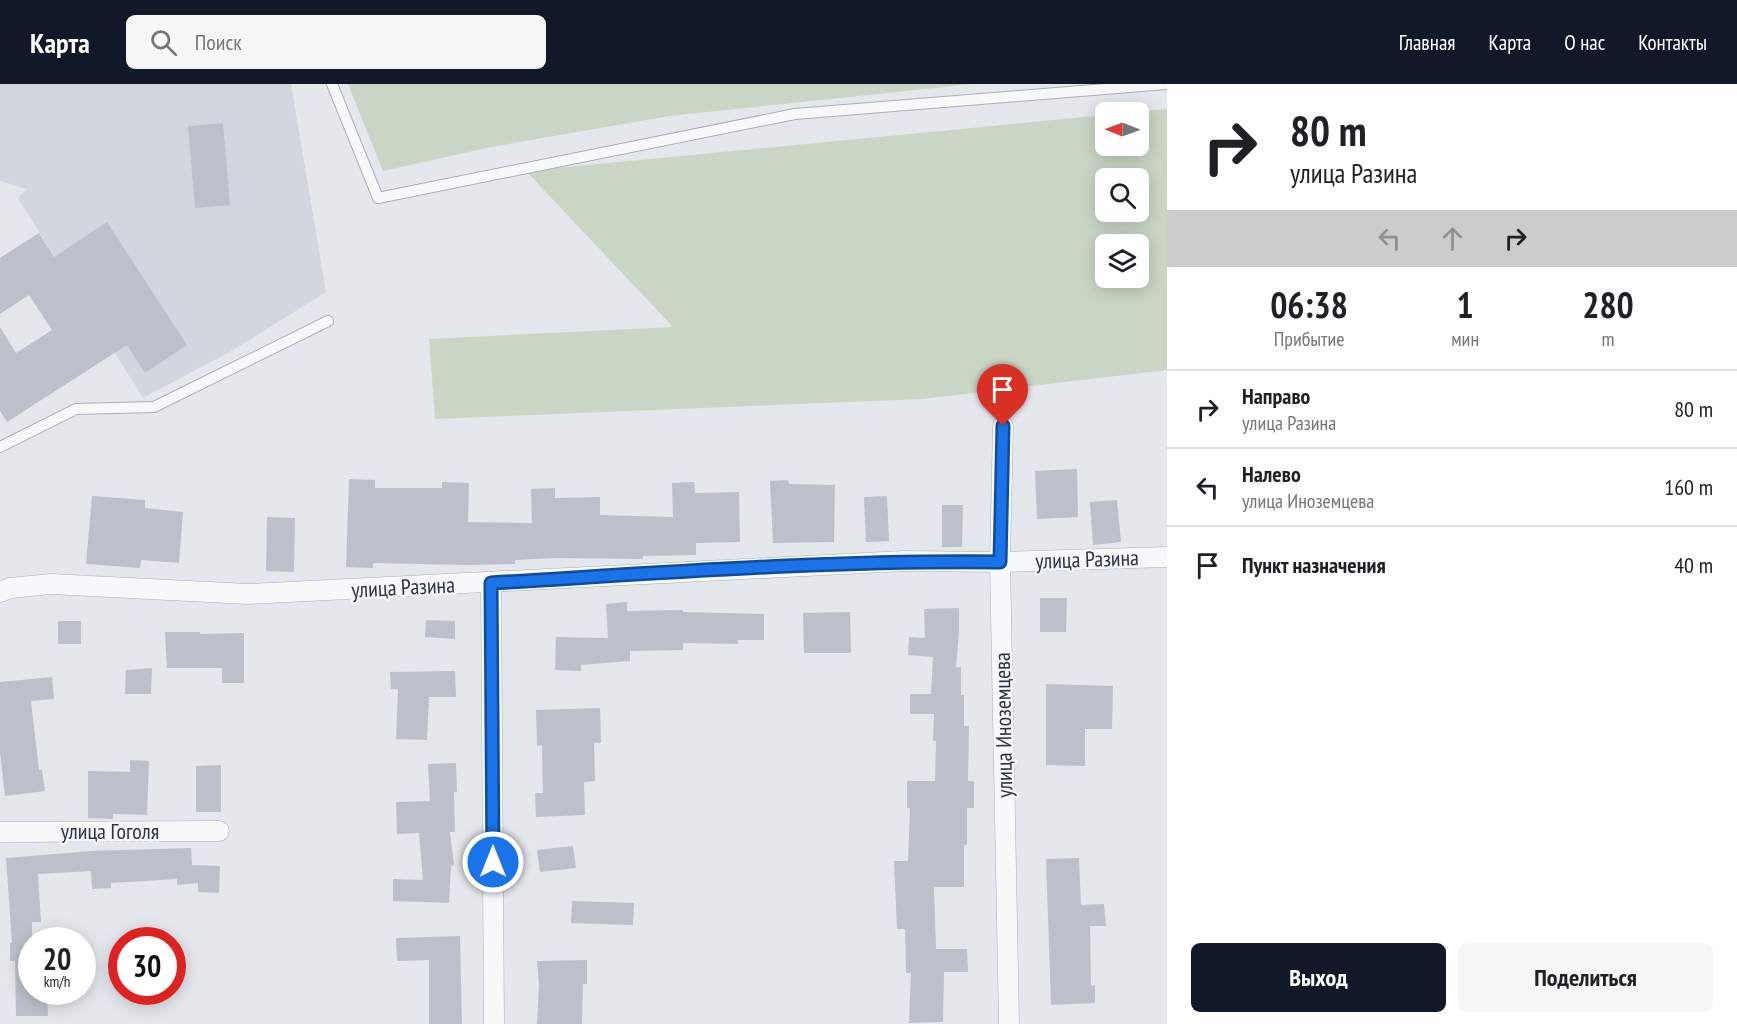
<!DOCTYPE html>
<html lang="ru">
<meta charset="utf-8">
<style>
:root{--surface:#fff;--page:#f6f6f6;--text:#202124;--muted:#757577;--line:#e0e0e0;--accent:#111827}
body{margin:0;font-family:"PT Sans Narrow",sans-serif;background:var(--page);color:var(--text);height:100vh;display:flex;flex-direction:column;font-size:22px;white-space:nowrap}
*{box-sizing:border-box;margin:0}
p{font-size:20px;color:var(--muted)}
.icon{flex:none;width:33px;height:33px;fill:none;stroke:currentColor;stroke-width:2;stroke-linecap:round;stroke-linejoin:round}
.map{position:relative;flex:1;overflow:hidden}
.panel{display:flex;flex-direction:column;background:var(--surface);width:570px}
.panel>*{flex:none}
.top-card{background:#fff;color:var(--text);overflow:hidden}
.needle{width:39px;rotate:271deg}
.tools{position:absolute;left:1095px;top:18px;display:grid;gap:12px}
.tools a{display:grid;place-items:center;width:54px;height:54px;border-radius:9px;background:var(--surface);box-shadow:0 3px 15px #0003;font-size:30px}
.speed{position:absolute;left:18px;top:843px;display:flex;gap:12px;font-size:30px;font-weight:700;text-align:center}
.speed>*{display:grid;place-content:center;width:78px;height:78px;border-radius:50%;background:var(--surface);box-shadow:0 3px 15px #0003;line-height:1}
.speed small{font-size:15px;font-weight:400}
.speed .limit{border:9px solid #d22;background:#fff;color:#111}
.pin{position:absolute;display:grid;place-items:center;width:51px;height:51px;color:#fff;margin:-62px -26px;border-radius:50% 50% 50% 0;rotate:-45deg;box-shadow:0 0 6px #0007}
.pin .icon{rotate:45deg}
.me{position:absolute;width:66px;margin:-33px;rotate:0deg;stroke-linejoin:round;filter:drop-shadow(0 0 4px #0008)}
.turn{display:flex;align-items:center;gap:21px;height:126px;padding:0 24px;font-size:27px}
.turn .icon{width:78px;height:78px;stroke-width:2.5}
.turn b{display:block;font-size:42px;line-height:51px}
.lanes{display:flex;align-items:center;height:57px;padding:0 24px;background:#0003;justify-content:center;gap:30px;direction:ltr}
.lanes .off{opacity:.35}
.eta{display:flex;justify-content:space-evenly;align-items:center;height:102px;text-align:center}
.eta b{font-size:36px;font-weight:700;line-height:42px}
.cta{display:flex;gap:12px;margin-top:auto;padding:12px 24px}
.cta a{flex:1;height:69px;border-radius:9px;background:var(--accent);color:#fff;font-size:24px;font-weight:700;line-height:69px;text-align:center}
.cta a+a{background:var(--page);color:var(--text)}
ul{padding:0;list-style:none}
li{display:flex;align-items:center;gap:18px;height:78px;padding:0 24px;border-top:2px solid var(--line)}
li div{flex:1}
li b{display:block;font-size:22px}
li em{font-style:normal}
header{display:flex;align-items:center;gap:36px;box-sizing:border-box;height:84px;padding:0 30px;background:var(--accent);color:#fff}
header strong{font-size:28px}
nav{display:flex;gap:33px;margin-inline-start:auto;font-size:21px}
.search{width:420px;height:54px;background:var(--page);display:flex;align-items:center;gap:15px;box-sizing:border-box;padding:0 21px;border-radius:9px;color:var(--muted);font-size:22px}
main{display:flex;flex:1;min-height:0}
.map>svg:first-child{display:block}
</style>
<header>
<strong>Карта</strong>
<div class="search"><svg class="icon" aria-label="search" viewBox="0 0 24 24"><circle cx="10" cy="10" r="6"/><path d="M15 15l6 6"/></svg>Поиск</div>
<nav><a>Главная</a><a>Карта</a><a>О нас</a><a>Контакты</a></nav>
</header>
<main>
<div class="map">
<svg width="1167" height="940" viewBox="0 0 1167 940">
<rect width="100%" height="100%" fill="#e4e7ec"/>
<path fill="#d2d6de" d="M 0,0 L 291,0 L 326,208 L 235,265 L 143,314 L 18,114 L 26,105 L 0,97 Z"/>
<g fill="#c9d6c5" fill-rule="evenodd">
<path d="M 348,0 L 972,0 L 669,32 L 491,63 L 383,87 Z"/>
<path d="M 1167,25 L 1167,286 L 922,315 L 435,335 L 429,255 L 673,243 L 526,87 L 1105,31 L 1106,62 L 1138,62 L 1138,28 L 1134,28 ZM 1106,94 L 1138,94 L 1138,128 L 1106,128 ZM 1106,160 L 1138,160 L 1138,194 L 1106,194 Z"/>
</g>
<g fill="#bbc0ca">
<path d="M 223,39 L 230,121 L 195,124 L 188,42 Z"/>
<path d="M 107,138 L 187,261 L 145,289 L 127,261 L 7,338 L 0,327 L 0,243 L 16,269 L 52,246 L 29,211 L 0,230 L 0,174 L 39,149 L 54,173 Z"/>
<path d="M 1077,385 L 1078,433 L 1037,435 L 1035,387 Z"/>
<path d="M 349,395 L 375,396 L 375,404 L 442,404 L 442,398 L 469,399 L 468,438 L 532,439 L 531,405 L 555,404 L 555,414 L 600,413 L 600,431 L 673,433 L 672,399 L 694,398 L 695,409 L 739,408 L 740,458 L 696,459 L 696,471 L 643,472 L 643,475 L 556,474 L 515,476 L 515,480 L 468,481 L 373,479 L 373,484 L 346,483 Z"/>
<path d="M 788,396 L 789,400 L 835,401 L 834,458 L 773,459 L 770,397 Z"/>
<path d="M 92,412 L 145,416 L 145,424 L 183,428 L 179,479 L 141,476 L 140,484 L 86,480 Z"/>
<path d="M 887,412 L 889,457 L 866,458 L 864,413 Z"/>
<path d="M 1117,416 L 1121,458 L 1093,461 L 1090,418 Z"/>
<path d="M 942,421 L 963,421 L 962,463 L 942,463 Z"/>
<path d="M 267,433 L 295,434 L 294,488 L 266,487 Z"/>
<path d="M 1040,514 L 1067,514 L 1066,548 L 1040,548 Z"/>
<path d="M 627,518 L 627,527 L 683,526 L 683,528 L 764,530 L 764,556 L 738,556 L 738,560 L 683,559 L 683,566 L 630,567 L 630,577 L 581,581 L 581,587 L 555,586 L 556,553 L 608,554 L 606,520 Z"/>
<path d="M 959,524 L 959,548 L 956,583 L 961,583 L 961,611 L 964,611 L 964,642 L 969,642 L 968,697 L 974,697 L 974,724 L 967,724 L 967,761 L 964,761 L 964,803 L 934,803 L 936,865 L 967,865 L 968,888 L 944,888 L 943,938 L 909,939 L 911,889 L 906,889 L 905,845 L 897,845 L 894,777 L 908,777 L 910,724 L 907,724 L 907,697 L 935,697 L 936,657 L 933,657 L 934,630 L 910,630 L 910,610 L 931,610 L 933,573 L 908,571 L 909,553 L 925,554 L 924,525 Z"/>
<path d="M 850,528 L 851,569 L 804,569 L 803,529 Z"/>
<path d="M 426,536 L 455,537 L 455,555 L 425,553 Z"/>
<rect x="58" y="537" width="23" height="23"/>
<path d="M 165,548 L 200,548 L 200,550 L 244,549 L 244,599 L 222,599 L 222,584 L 167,584 Z"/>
<path d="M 152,584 L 151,610 L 125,610 L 126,586 Z"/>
<path d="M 455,587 L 456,613 L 429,613 L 427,656 L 396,655 L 398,605 L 391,605 L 390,588 Z"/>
<path d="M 52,593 L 54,615 L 31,617 L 39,686 L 42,686 L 45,707 L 5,712 L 0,668 L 0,598 Z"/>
<path d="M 1046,600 L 1113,602 L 1112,645 L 1085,645 L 1085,682 L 1046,681 Z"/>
<path d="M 600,624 L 601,659 L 594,659 L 595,697 L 584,698 L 585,731 L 536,733 L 535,709 L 543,709 L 542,661 L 537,662 L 536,626 Z"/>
<path d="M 130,676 L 149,677 L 147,731 L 113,730 L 113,735 L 88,734 L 88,687 L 130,688 Z"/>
<path d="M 456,679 L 457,708 L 454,708 L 455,748 L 450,748 L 454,781 L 451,782 L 449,819 L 393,817 L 393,795 L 423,796 L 419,749 L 397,750 L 396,718 L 430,717 L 428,680 Z"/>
<path d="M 221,681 L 221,728 L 196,728 L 196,682 Z"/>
<path d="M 573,762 L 576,784 L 540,788 L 537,766 Z"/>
<path d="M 191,764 L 192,781 L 220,782 L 219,809 L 198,808 L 198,799 L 177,801 L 177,795 L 111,799 L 111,804 L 92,805 L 91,787 L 38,790 L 41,838 L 32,838 L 32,908 L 47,908 L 48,932 L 16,932 L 15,877 L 10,877 L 10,859 L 12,859 L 6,774 L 90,767 Z"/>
<path d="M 1079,774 L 1081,821 L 1104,820 L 1106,842 L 1090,842 L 1091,902 L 1095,901 L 1095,919 L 1051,921 L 1046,775 Z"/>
<path d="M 572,817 L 634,819 L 633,841 L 571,839 Z"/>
<path d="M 460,852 L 462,940 L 429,940 L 429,876 L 397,877 L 396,854 Z"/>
<path d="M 587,876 L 587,900 L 583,900 L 582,940 L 537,940 L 539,901 L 537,877 Z"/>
</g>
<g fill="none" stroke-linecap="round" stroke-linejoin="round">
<defs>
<g id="lane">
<path d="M 332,0 L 378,114 L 795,30 L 1167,0"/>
<path d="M 0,363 L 76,325 L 154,323 L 328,237"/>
</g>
<g id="street">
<path d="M 1003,342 L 1000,478 L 1009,940"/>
<path d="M 491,499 L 494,940"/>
<path d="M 0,508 L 10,504 L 51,500 L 248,510 L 904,477 L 1000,478 L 1167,473"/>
<path d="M 0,748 L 219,747"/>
</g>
</defs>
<use href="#lane" stroke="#a9aeb7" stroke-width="12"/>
<use href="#street" stroke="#a9aeb7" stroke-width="21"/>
<use href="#lane" stroke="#f7f8fa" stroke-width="10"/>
<use href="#street" stroke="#f7f8fa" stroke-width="20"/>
</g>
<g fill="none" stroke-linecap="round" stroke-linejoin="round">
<defs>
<path id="route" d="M 493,778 L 491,499 C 660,489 830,476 1000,478 L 1003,342"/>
</defs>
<use href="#route" stroke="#114b97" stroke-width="15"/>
<use href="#route" stroke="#1a73e8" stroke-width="10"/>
</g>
<g text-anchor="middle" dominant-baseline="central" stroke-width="5" stroke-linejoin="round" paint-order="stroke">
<g font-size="22" fill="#2b3445" stroke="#f4f6f9">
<text transform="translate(1087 475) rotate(-2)">улица Разина</text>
<text transform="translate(403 503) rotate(-3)">улица Разина</text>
<text transform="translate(1003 641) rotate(-91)">улица Иноземцева</text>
<text x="110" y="747">улица Гоголя</text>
</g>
</g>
</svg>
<div class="tools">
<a><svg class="needle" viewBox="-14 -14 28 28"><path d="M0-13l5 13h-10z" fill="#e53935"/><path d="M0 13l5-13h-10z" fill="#757577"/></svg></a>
<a><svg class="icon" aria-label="search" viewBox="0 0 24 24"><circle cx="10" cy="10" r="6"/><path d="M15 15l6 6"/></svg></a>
<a><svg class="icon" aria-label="layers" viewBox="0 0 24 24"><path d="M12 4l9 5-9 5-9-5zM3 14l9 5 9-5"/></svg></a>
</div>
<div class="speed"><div>20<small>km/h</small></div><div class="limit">30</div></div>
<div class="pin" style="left:1003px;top:342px;background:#d93025"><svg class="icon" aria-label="arrive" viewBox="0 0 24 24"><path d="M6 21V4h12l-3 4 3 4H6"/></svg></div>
<svg class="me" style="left:493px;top:778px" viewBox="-20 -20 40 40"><circle r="17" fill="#1a73e8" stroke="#fff" stroke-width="3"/><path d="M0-11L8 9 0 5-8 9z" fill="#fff"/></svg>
</div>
<section class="panel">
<div class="top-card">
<div class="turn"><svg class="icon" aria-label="right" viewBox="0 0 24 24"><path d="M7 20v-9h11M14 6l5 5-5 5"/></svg><div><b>80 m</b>улица Разина</div></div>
<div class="lanes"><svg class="icon off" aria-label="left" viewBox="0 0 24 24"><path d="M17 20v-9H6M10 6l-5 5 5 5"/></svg><svg class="icon off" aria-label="ahead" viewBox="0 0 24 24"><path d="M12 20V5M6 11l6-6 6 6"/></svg><svg class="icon" aria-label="right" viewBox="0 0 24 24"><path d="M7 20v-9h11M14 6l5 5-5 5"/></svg></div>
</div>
<div class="eta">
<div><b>06:38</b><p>Прибытие</p></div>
<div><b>1</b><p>мин</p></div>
<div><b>280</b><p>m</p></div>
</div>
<ul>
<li><svg class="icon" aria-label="right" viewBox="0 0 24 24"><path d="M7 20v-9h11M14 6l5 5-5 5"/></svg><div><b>Направо</b><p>улица Разина</p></div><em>80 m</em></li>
<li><svg class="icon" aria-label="left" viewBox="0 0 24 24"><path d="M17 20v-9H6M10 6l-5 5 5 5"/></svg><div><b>Налево</b><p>улица Иноземцева</p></div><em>160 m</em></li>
<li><svg class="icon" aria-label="arrive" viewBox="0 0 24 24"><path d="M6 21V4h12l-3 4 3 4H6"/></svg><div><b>Пункт назначения</b></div><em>40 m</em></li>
</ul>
<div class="cta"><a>Выход</a><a>Поделиться</a></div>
</section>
</main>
